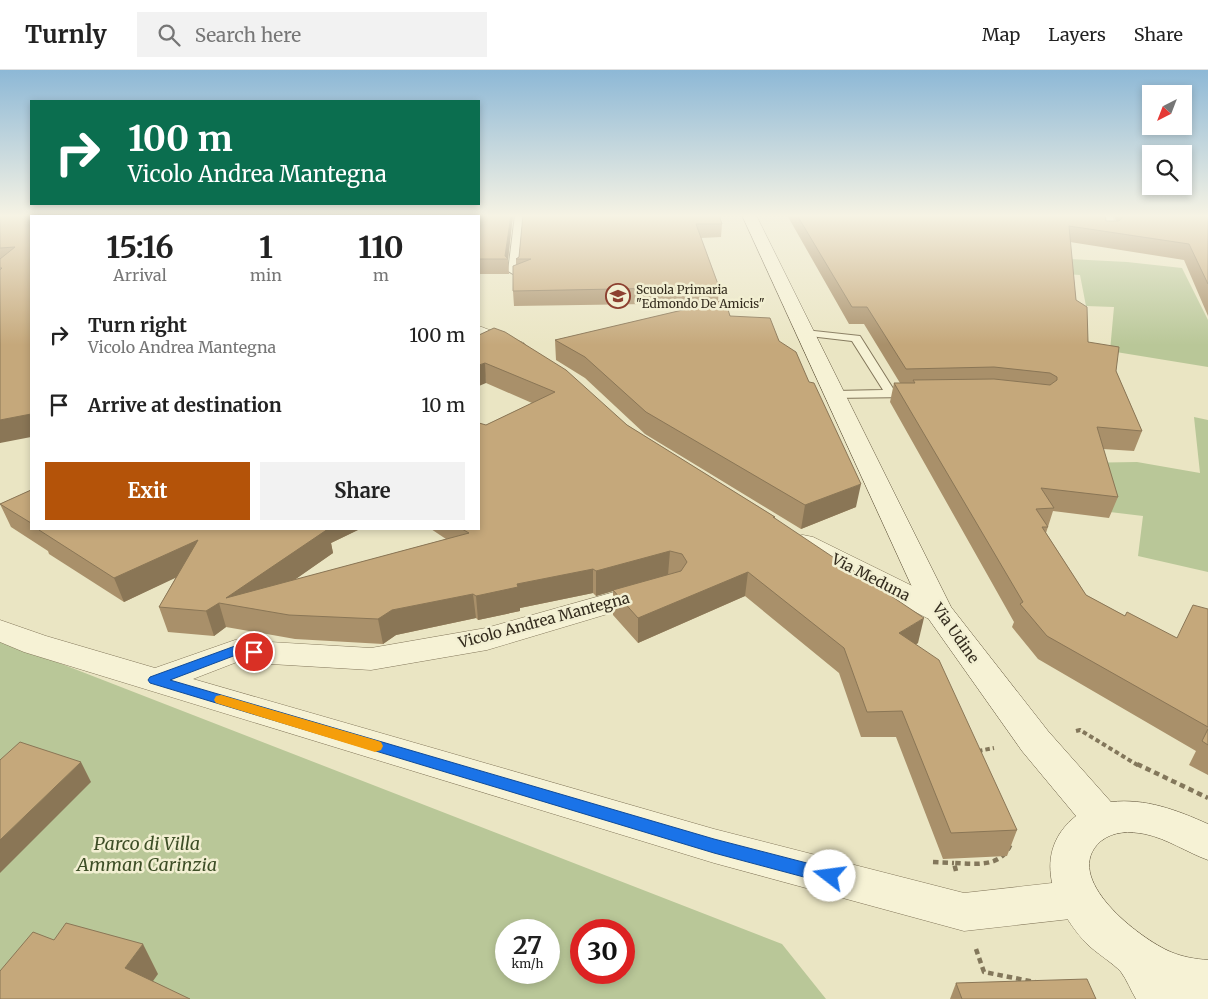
<!DOCTYPE html>
<style>
:root{--surface:#fff;--page:#f2f2f2;--text:#222;--muted:#767676;--line:#e0e0e0;--accent:#b45309}
body{margin:0;font-family:Merriweather,serif;background:var(--page);color:var(--text);height:100vh;display:flex;flex-direction:column;font-size:19px;white-space:nowrap}
*{box-sizing:border-box;margin:0}
p{font-size:16px;color:var(--muted)}
.icon{flex:none;width:28px;height:28px;fill:none;stroke:currentColor;stroke-width:2;stroke-linecap:round;stroke-linejoin:round}
.map{position:relative;flex:1;overflow:hidden}
.details{position:absolute;left:30px;top:145px;width:450px;height:315px;display:flex;flex-direction:column;background:var(--surface);border-radius:0px;box-shadow:0 2px 8px #0003}
.details>*{flex:none}
.guide{position:absolute;left:30px;top:30px;width:450px;height:105px;border-radius:0px;box-shadow:0 2px 8px #0003;background:#0b6e4f;color:#fff;overflow:hidden}
.needle{width:32px;rotate:222deg}
.tools{position:absolute;left:1142px;top:15px;display:grid;gap:10px}
.tools a{display:grid;place-items:center;width:50px;height:50px;border-radius:0px;background:var(--surface);box-shadow:0 2px 8px #0003;font-size:25px}
.speed{position:absolute;left:495px;top:849px;display:flex;gap:10px;font-size:25px;font-weight:700;text-align:center}
.speed>*{display:grid;place-content:center;width:65px;height:65px;border-radius:50%;background:var(--surface);box-shadow:0 2px 8px #0003;line-height:1}
.speed small{font-size:12px;font-weight:400}
.speed .limit{border:8px solid #d22;background:#fff;color:#111}
.pin{position:absolute;display:grid;place-items:center;width:42px;height:42px;color:#fff;margin:-21px;border:2px solid #fff;border-radius:50%;box-shadow:0 1px 5px #0007}
.me{position:absolute;width:55px;margin:-28px;rotate:285deg;stroke-linejoin:round;filter:drop-shadow(0 0 4px #0008)}
.turn{display:flex;align-items:center;gap:18px;height:105px;padding:0 15px;font-size:22px}
.turn .icon{width:65px;height:65px;stroke-width:2.5}
.turn b{display:block;font-size:35px;line-height:42px}
.eta{display:flex;justify-content:space-evenly;align-items:center;height:85px;text-align:center}
.eta b{font-size:30px;font-weight:700;line-height:35px}
.primary-button{display:flex;gap:10px;margin-top:auto;padding:10px 15px}
.primary-button a{flex:1;height:58px;border-radius:0px;background:var(--accent);color:#fff;font-size:20px;font-weight:700;line-height:58px;text-align:center}
.primary-button a+a{background:var(--page);color:var(--text)}
ul{padding:0;list-style:none}
li{display:flex;align-items:center;gap:15px;height:70px;padding:0 15px}
li div{flex:1}
li b{display:block;font-size:19px}
li em{font-style:normal}
header{display:flex;align-items:center;gap:30px;box-sizing:border-box;height:70px;padding:0 25px;background:var(--surface);border-bottom:1px solid var(--line)}
header strong{font-size:24px}
nav{display:flex;gap:28px;margin-inline-start:auto;font-size:18px}
.search{width:350px;height:45px;background:var(--page);display:flex;align-items:center;gap:12px;box-sizing:border-box;padding:0 18px;border-radius:0px;color:var(--muted);font-size:19px}
.map>svg:first-child{display:block}
</style>
<header>
<strong>Turnly</strong>
<div class="search"><svg class="icon" aria-label="search" viewBox="0 0 24 24"><circle cx="10" cy="10" r="6"/><path d="M15 15l6 6"/></svg>Search here</div>
<nav><a>Map</a><a>Layers</a><a>Share</a></nav>
</header>
<div class="map">
<svg width="1208" height="929" viewBox="0 0 1208 929">
<rect width="100%" height="100%" fill="#eae5c3"/>
<g fill="#b9c798" fill-rule="evenodd">
<path d="M 915,181 L 1127,192 L 1182,198 L 1208,250 L 1208,297 L 1110,281 L 1114,237 L 1086,236 L 1080,205 L 921,194 Z"/>
<path d="M 1194,347 L 1208,350 L 1208,502 L 1138,486 L 1143,446 L 1085,439 L 1075,393 L 1137,392 L 1200,403 Z"/>
<path d="M 0,570 L 782,874 L 826,929 L 0,929 ZM 506,860 L 549,860 L 549,902 L 506,902 ZM 581,860 L 624,860 L 624,902 L 581,902 Z"/>
</g>
<g fill="none" stroke-linecap="round" stroke-linejoin="round">
<defs>
<g id="lane">
<path d="M 515,145 L 523,145 L 518,201 L 513,204 L 508,201 Z"/>
<path d="M 805,260 L 860,266 L 894,320 L 911,319 L 917,323 L 911,327 L 831,328 L 829,325 L 835,321 L 883,320 L 852,271 L 801,265 L 801,261 Z"/>
</g>
<g id="street">
<path d="M 1099,145 L 1113,145 L 1116,162 L 1113,165 L 1103,165 Z"/>
<path d="M 479,256 L 524,273 L 527,277 L 524,281 L 517,283 L 510,281 L 479,269 Z"/>
<path d="M 803,465 L 813,467 L 949,534 L 953,541 L 949,548 L 938,551 L 927,548 L 793,479 L 789,473 L 793,467 Z"/>
<path d="M 650,512 L 661,514 L 665,521 L 661,528 L 487,580 L 371,600 L 237,592 L 193,609 L 714,759 L 964,823 L 1079,810 L 1094,816 L 1100,829 L 1094,842 L 1079,848 L 964,861 L 714,793 L 24,582 L 0,572 L 0,550 L 46,566 L 155,598 L 235,570 L 371,578 L 486,558 Z"/>
</g>
<path id="secondary" d="M 742,145 L 756,145 L 951,537 L 1048,661 L 1111,732 C 1145,728 1177,740 1208,754 L 1208,790 C 1186,782 1168,769 1145,764 C 1129,761 1114,761 1101,771 C 1059,807 1140,869 1171,882 C 1183,887 1195,889 1208,890 L 1208,929 L 1136,929 C 1131,921 1127,910 1121,902 C 1113,893 1096,883 1086,873 C 1052,836 1031,782 1076,746 L 1022,681 L 923,541 Z"/>
</defs>
<use href="#lane" stroke="#83775b" stroke-width="2"/>
<use href="#street" stroke="#83775b" stroke-width="1"/>
<use href="#secondary" stroke="#64583e" stroke-width="1"/>
<g stroke="#83775b" stroke-width="4" stroke-dasharray="4.5 3" stroke-linecap="butt">
<path d="M 1076,661 L 1080,660 L 1139,696"/>
<path d="M 978,681 L 994,678"/>
</g>
<g stroke="#83775b" stroke-width="4.5" stroke-dasharray="5.5 4" stroke-linecap="butt">
<path d="M 1137,694 L 1208,728"/>
<path d="M 933,792 L 954,793"/>
<path d="M 956,801 L 954,793 C 976,794 1002,798 1011,773"/>
<path d="M 976,879 L 984,902 L 1035,912"/>
</g>
<use href="#lane" fill="#f6f2d5" fill-rule="evenodd"/>
<use href="#street" fill="#f6f2d5" fill-rule="evenodd"/>
<use href="#secondary" fill="#f6f2d5" fill-rule="evenodd"/>
</g>
<g fill="#a9906a">
<path d="M 0,145 L 251,145 L 0,373 Z"/>
<path d="M 513,145 L 508,189 L 509,204 L 479,204 L 479,146 Z"/>
<path d="M 523,145 L 722,154 L 721,167 L 701,168 L 719,217 L 718,232 L 730,246 L 779,271 L 856,437 L 801,459 L 645,364 L 585,308 L 556,290 L 555,270 L 714,233 L 514,236 L 513,221 L 516,195 L 516,189 L 519,187 Z"/>
<path d="M 787,145 L 1105,145 L 1106,151 L 1116,151 L 1114,145 L 1208,145 L 1208,246 L 1184,190 L 1070,172 L 1076,230 L 1088,272 L 1116,301 L 1142,361 L 1134,381 L 1103,379 L 1118,427 L 1109,448 L 1053,441 L 1046,463 L 1086,525 L 1125,546 L 1177,568 L 1208,539 L 1208,705 L 1189,695 L 1196,681 L 1038,589 L 1012,557 L 1014,552 L 890,332 L 894,313 L 900,313 L 864,254 L 849,254 Z"/>
<path d="M 479,265 L 627,355 L 775,447 L 775,449 L 918,573 L 916,574 L 1017,760 L 1007,786 L 943,789 L 896,667 L 861,667 L 839,603 L 745,526 L 638,573 L 613,545 L 613,521 L 596,526 L 593,523 L 520,538 L 520,541 L 478,550 L 476,548 L 396,565 L 383,574 L 295,569 L 226,557 L 214,566 L 168,562 L 159,537 L 176,507 L 124,532 L 49,484 L 48,481 L 11,457 L 0,434 L 31,420 L 31,459 L 360,459 L 331,473 L 333,483 L 294,510 L 446,469 L 431,459 L 479,459 L 486,355 L 532,333 L 486,313 Z"/>
<path d="M 956,913 L 1096,929 L 950,929 Z"/>
</g>
<g fill="#8a7656">
<path d="M 235,145 L 251,145 L 250,146 L 234,146 Z"/>
<path d="M 511,145 L 513,145 L 508,189 L 505,186 Z"/>
<path d="M 485,293 L 486,313 L 479,316 L 479,295 Z"/>
<path d="M 31,344 L 31,367 L 0,373 L 0,350 Z"/>
<path d="M 861,414 L 856,437 L 801,459 L 805,435 Z"/>
<path d="M 317,459 L 360,459 L 331,473 L 333,483 L 253,539 L 226,528 Z"/>
<path d="M 198,470 L 205,494 L 124,532 L 114,508 Z"/>
<path d="M 670,481 L 668,505 L 596,526 L 596,501 Z"/>
<path d="M 593,499 L 593,523 L 520,538 L 520,541 L 478,550 L 476,526 L 517,514 Z"/>
<path d="M 748,502 L 745,526 L 638,573 L 638,548 Z"/>
<path d="M 473,524 L 476,548 L 396,565 L 383,574 L 378,549 L 392,540 Z"/>
<path d="M 219,533 L 226,557 L 214,566 L 206,541 Z"/>
<path d="M 924,548 L 918,573 L 893,588 L 899,563 Z"/>
<path d="M 81,692 L 91,712 L 0,803 L 0,770 Z"/>
<path d="M 143,874 L 158,904 L 141,928 L 125,898 Z"/>
</g>
<g fill="#c5a87b" stroke="#8a7656">
<path d="M 0,145 L 235,145 L 234,146 L 31,146 L 31,344 L 0,350 L 0,200 L 2,198 L 0,198 L 0,189 L 15,177 L 0,178 Z"/>
<path d="M 311,145 L 511,145 L 505,186 L 508,189 L 479,189 L 479,146 L 310,146 Z"/>
<path d="M 523,145 L 719,145 L 722,154 L 696,154 L 719,217 L 513,221 L 513,196 L 531,189 L 516,189 L 519,187 Z"/>
<path d="M 797,145 L 1105,145 L 1106,151 L 1119,151 L 1123,147 L 1122,145 L 1208,145 L 1208,214 L 1189,174 L 1069,156 L 1076,230 L 1087,237 L 1088,272 L 1119,277 L 1116,301 L 1142,361 L 1097,357 L 1118,427 L 1041,418 L 1054,438 L 1036,439 L 1048,457 L 1042,457 L 1086,525 L 1125,546 L 1127,542 L 1177,568 L 1193,535 L 1208,539 L 1208,657 L 1047,566 L 1020,534 L 1023,532 L 894,313 L 915,313 L 913,310 L 994,309 L 1050,315 L 1057,310 L 1057,307 L 1050,303 L 994,297 L 906,299 L 867,237 L 852,237 Z"/>
<path d="M 725,230 L 730,246 L 770,248 L 779,271 L 796,282 L 809,312 L 814,313 L 861,414 L 805,435 L 646,342 L 585,287 L 555,270 Z"/>
<path d="M 494,258 L 505,262 L 566,300 L 627,355 L 775,447 L 773,447 L 924,548 L 899,563 L 939,590 L 1017,760 L 951,763 L 902,641 L 867,642 L 844,578 L 748,502 L 638,548 L 613,520 L 681,501 L 687,492 L 682,484 L 670,481 L 596,501 L 593,499 L 517,514 L 518,517 L 476,526 L 473,524 L 392,540 L 378,549 L 289,545 L 219,533 L 206,541 L 159,537 L 198,470 L 114,508 L 39,460 L 41,459 L 40,459 L 328,459 L 226,528 L 469,463 L 462,459 L 479,459 L 479,353 L 486,355 L 555,322 L 485,293 L 479,295 L 479,265 Z"/>
<path d="M 31,420 L 31,453 L 0,434 Z"/>
<path d="M 1208,659 L 1208,675 L 1202,671 Z"/>
<path d="M 20,672 L 81,692 L 0,770 L 0,690 Z"/>
<path d="M 66,853 L 143,874 L 125,898 L 190,929 L 0,929 L 0,901 L 33,862 L 54,870 Z"/>
<path d="M 1087,909 L 1096,929 L 962,929 L 956,913 Z"/>
</g>
<linearGradient id="sky" x2="0" y2="1"><stop stop-color="#8db8d6"/><stop offset="0.53" stop-color="#f6f3e4"/><stop offset="1" stop-color="#f6f3e4" stop-opacity="0"/></linearGradient>
<rect width="1208" height="275" fill="url(#sky)"/>
<path fill="#1a73e8" stroke="#114b97" d="M 235,576 L 254,578 L 261,582 L 254,587 L 236,585 L 170,610 L 714,769 L 830,799 L 835,801 L 838,806 L 835,812 L 830,814 L 714,783 L 150,613 L 148,610 L 150,607 Z"/>
<path fill="#f59e0b" d="M 221,625 L 375,670 L 381,672 L 383,676 L 381,680 L 375,682 L 216,633 L 214,630 L 216,626 Z"/>
<defs>
<symbol id="school-ring" viewBox="-11 -11 22 22"><circle r="9.5" fill="#f2efd2" stroke="#8d4030" stroke-width="1.5"/><path d="M0-5L7-2L0 1L-7-2ZM-4 1L0 2.5L4 1V4Q0 6-4 4Z" fill="#8d4030"/></symbol>
</defs>
<g fill-rule="evenodd">
<use href="#school-ring" x="604" y="212" width="28" height="28"/>
</g>
<g text-anchor="middle" dominant-baseline="central" stroke-width="5" stroke-linejoin="round" paint-order="stroke">
<g font-size="12" fill="#342c1e" stroke="#f2efd2" text-anchor="start">
<text x="636" y="219">Scuola Primaria<tspan x="636" dy="14">"Edmondo De Amicis"</tspan></text>
</g>
<g font-size="15" fill="#342c1e" stroke="#f2efd2">
<text transform="translate(871 507) rotate(27)">Via Meduna</text>
<text transform="translate(544 550) rotate(-15)">Vicolo Andrea Mantegna</text>
<text transform="translate(956 563) rotate(55)">Via Udine</text>
</g>
<g font-size="18" font-style="italic" fill="#3d4e26" stroke="#f2efd2">
<text x="147" y="773">Parco di Villa<tspan x="147" dy="21">Amman Carinzia</tspan></text>
</g>
</g>
</svg>
<div class="tools">
<a><svg class="needle" viewBox="-14 -14 28 28"><path d="M0-13l5 13h-10z" fill="#e53935"/><path d="M0 13l5-13h-10z" fill="#767676"/></svg></a>
<a><svg class="icon" aria-label="search" viewBox="0 0 24 24"><circle cx="10" cy="10" r="6"/><path d="M15 15l6 6"/></svg></a>
</div>
<div class="speed"><div>27<small>km/h</small></div><div class="limit">30</div></div>
<div class="pin" style="left:254px;top:582px;background:#d93025"><svg class="icon" aria-label="arrive" viewBox="0 0 24 24"><path d="M6 21V4h12l-3 4 3 4H6"/></svg></div>
<svg class="me" style="left:830px;top:806px" viewBox="-20 -20 40 40"><circle r="19" fill="#fff"/><path d="M0-13L10 11 0 6-10 11z" fill="#1a73e8"/></svg>
<div class="guide">
<div class="turn"><svg class="icon" aria-label="right" viewBox="0 0 24 24"><path d="M7 20v-9h11M14 6l5 5-5 5"/></svg><div><b>100 m</b>Vicolo Andrea Mantegna</div></div>
</div>
<section class="details">
<div class="eta">
<div><b>15:16</b><p>Arrival</p></div>
<div><b>1</b><p>min</p></div>
<div><b>110</b><p>m</p></div>
</div>
<ul>
<li><svg class="icon" aria-label="right" viewBox="0 0 24 24"><path d="M7 20v-9h11M14 6l5 5-5 5"/></svg><div><b>Turn right</b><p>Vicolo Andrea Mantegna</p></div><em>100 m</em></li>
<li><svg class="icon" aria-label="arrive" viewBox="0 0 24 24"><path d="M6 21V4h12l-3 4 3 4H6"/></svg><div><b>Arrive at destination</b></div><em>10 m</em></li>
</ul>
<div class="primary-button"><a>Exit</a><a>Share</a></div>
</section>
</div>
